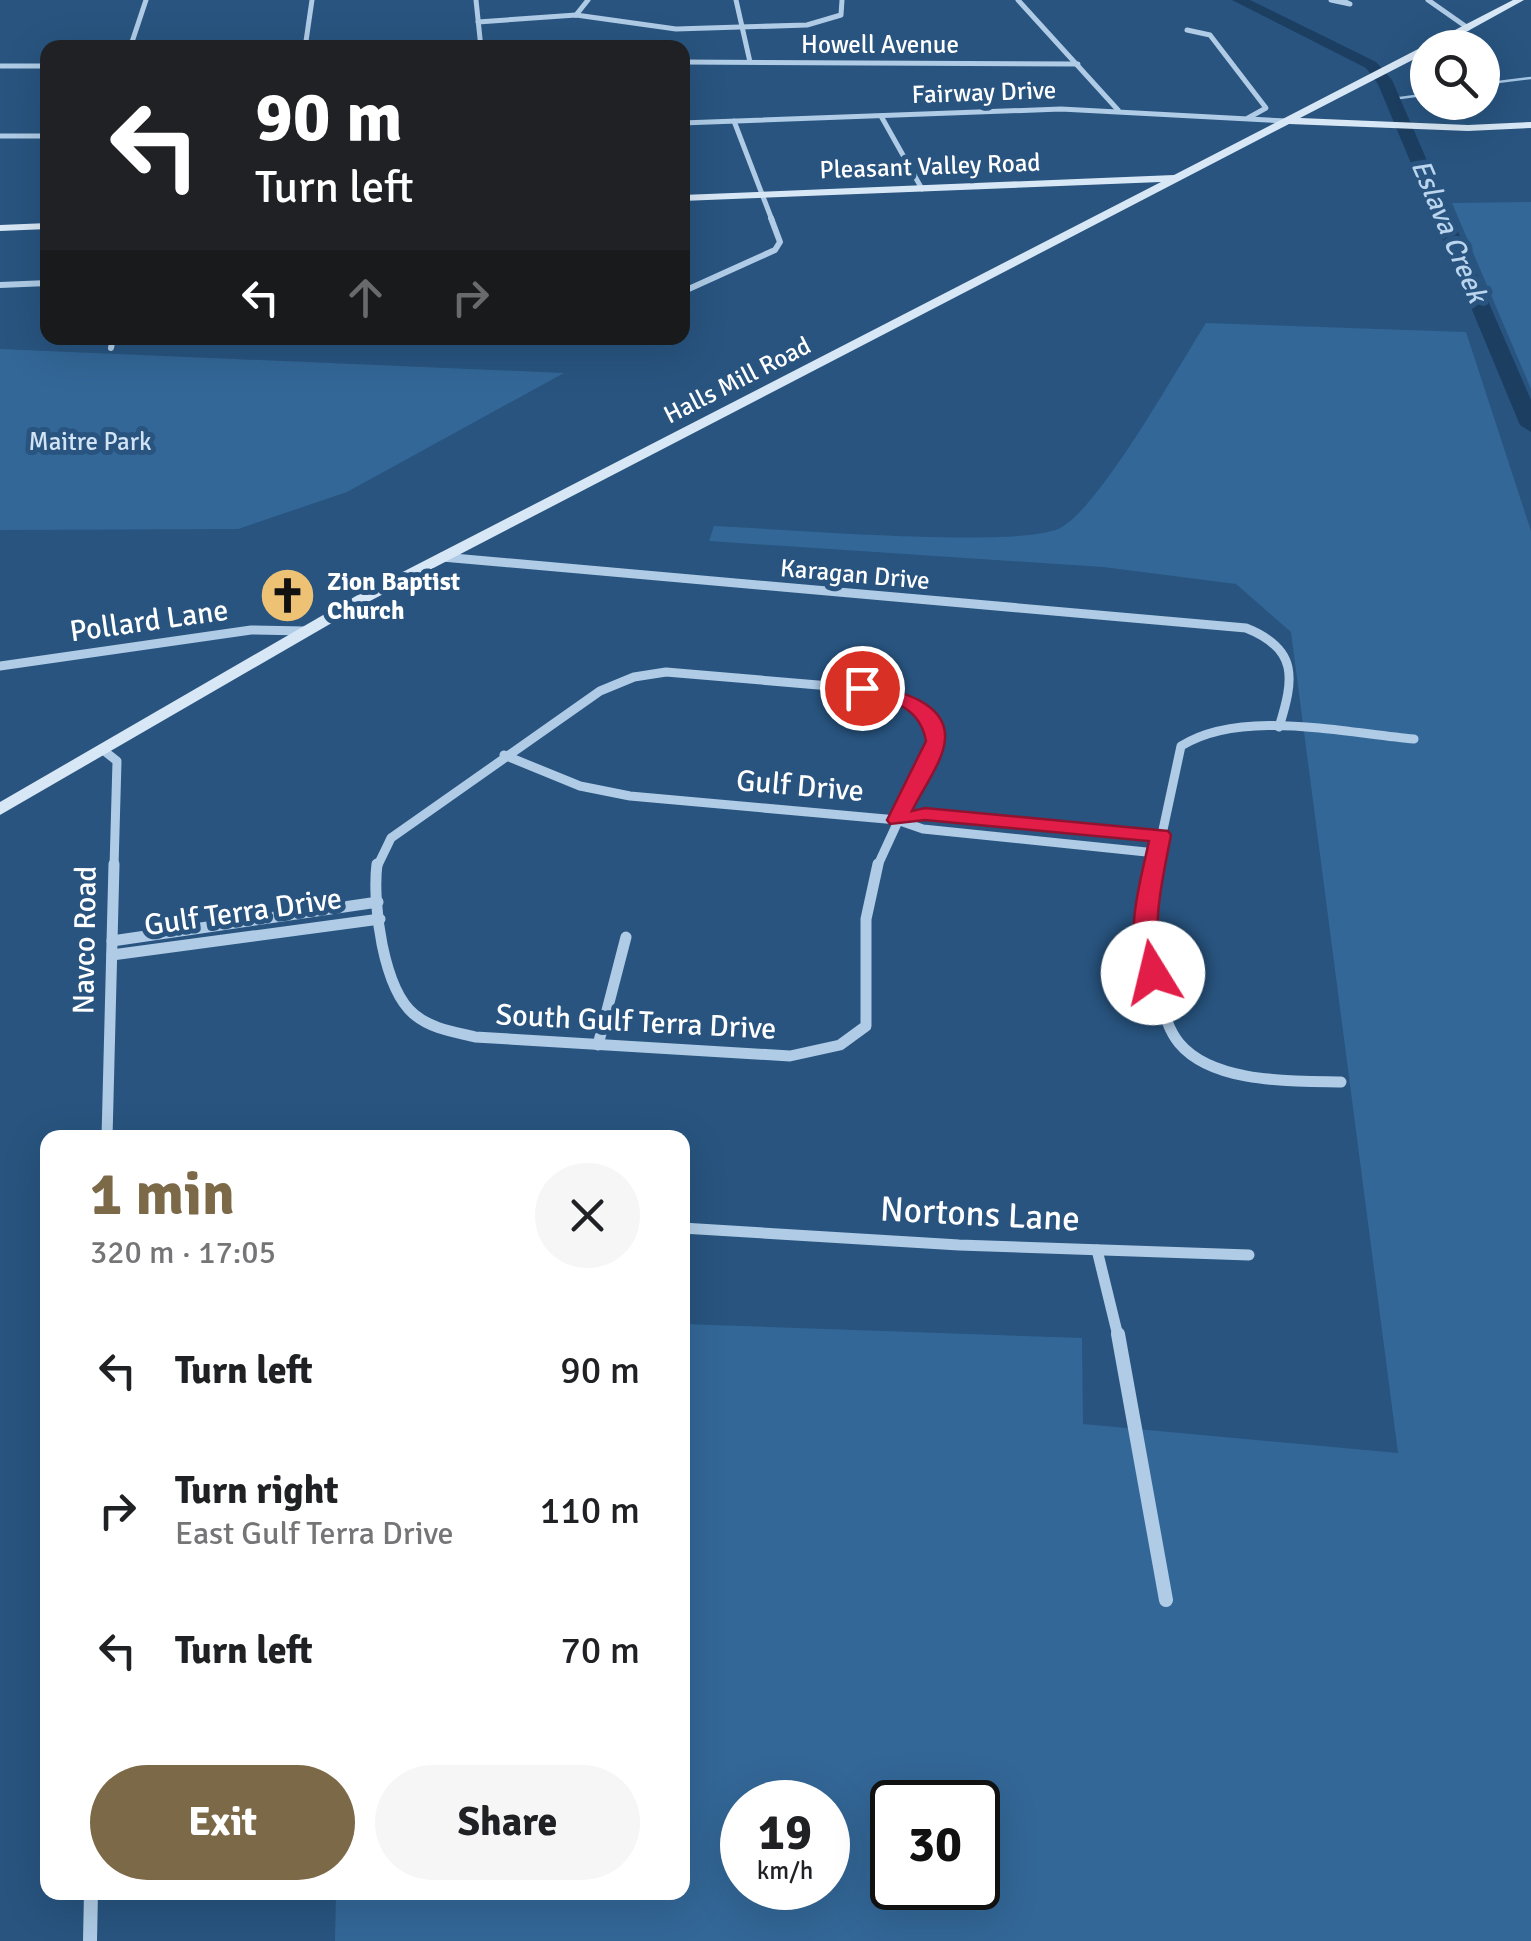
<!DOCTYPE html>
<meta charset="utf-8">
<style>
:root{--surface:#fff;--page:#f6f6f6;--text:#202124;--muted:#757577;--accent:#7c6948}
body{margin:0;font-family:Signika,sans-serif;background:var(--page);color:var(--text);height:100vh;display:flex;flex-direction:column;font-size:38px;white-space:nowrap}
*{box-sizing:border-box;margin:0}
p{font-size:32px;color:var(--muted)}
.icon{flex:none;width:55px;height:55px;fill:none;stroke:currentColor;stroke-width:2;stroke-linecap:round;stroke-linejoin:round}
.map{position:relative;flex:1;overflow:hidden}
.panel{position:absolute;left:40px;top:1130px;width:650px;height:770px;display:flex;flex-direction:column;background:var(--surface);border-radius:20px;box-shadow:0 10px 40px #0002}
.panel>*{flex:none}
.banner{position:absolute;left:40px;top:40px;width:650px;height:305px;border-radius:20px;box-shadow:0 10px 40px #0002;background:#202124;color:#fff;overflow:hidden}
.buttons{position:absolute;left:1410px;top:30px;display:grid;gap:20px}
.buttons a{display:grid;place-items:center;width:90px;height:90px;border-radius:50%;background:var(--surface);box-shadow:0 10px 40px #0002;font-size:50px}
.speed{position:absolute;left:720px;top:1780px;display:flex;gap:20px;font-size:50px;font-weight:700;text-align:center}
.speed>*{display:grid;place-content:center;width:130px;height:130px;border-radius:50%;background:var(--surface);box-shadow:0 10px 40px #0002;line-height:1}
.speed small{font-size:25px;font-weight:400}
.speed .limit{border:5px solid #111;border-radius:15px;background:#fff;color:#111}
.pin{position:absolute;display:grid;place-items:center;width:85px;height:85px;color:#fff;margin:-42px;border:5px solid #fff;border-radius:50%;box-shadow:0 2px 10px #0007}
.me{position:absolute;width:110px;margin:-55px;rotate:351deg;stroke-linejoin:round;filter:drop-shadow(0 0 8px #0008)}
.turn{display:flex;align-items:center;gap:35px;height:210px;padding:0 50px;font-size:45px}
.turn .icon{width:130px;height:130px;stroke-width:2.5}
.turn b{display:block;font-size:70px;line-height:85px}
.lanes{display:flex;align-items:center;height:95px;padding:0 50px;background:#0003;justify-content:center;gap:50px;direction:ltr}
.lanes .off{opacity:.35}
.round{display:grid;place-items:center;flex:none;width:105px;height:105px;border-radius:52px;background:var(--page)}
.head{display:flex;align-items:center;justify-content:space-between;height:170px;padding:0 50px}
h1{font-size:60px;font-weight:800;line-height:75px;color:var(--accent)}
.primary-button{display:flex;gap:20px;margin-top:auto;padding:20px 50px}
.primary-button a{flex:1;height:115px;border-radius:60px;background:var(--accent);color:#fff;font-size:40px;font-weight:800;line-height:115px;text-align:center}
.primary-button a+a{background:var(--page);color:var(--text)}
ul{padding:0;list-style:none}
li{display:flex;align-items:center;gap:30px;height:140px;padding:0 50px}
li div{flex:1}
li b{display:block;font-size:38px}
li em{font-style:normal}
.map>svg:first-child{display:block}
</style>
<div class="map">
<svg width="1531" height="1941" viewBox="0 0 1531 1941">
<rect width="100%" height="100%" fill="#28547f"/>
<g fill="#336797" fill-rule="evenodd">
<path d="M 1531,202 L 1531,389 L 1452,203 Z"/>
<path d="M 1206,323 L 1466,332 L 1531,531 L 1531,1941 L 335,1941 L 336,1893 L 682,1892 L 683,1324 L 1082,1338 L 1083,1424 L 1398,1453 L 1291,632 L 1236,584 L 1103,567 L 709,541 L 714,526 C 771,528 1026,550 1062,527 C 1104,501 1176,370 1206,323 ZM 742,1802 L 828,1802 L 828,1888 L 742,1888 ZM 892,1802 L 978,1802 L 978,1888 L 892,1888 Z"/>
<path d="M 0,349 L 564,373 L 347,492 L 238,529 L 0,530 Z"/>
</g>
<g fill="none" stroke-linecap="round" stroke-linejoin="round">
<g stroke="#a4c7e6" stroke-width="2.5">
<path d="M 1482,84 L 1531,78"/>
<path d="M 1392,99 L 1423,95"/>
</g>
<path fill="#1c3e60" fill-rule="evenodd" d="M 1232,0 L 1250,0 L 1376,62 L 1392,80 L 1531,400 L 1531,432 L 1520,425 L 1378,84 L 1366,68 Z"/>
<g stroke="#afcbe5" stroke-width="5">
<path d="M 476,0 L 481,48"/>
<path d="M 736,0 L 750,62"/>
<path d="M 1018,0 L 1118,110"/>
<path d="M 1331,0 L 1350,4 L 1341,0"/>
<path d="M 1428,0 L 1468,28"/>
<path d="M 576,15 L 588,0"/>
<path d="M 478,22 L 576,15 L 676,29 L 807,25 L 841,15 L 842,0"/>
<path d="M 1187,30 L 1210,35 L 1266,108 L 1248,118"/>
<path d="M 130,48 L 146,0"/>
<path d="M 305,48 L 312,0"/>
<path d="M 682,62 L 1078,64"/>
<path d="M 0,66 L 48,66"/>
<path d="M 881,116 L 922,189"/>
<path d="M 734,121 L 772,220"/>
<path d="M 682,123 L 1061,109 L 1286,121"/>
<path d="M 0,136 L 48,136"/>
</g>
<g stroke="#afcbe5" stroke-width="6">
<path d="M 0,285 L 48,283"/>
<path d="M 682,292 L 775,250 L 780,242 L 771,218"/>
<path d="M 501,338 L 566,338"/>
<path d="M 111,348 L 113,338"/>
</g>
<g stroke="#afcbe5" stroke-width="9">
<path d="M 442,557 L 1246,628 C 1299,649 1294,679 1279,727"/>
<path d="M 0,666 L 251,630 L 305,631"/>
<path d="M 103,750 L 117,761 L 114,867"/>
<path d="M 504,755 L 580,786 L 630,796 L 897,820 L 923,829 L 1156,853"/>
<path d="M 898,820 L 925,814 L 1160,835"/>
<path d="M 377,867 L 391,838 L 600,691 L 634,677 L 666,672 L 889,691 L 921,709 L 935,741 L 877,867"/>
<path d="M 1155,867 L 1181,746 C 1241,708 1345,733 1414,739"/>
</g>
<g stroke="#afcbe5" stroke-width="11">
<path d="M 377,864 C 372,903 383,990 415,1015 C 432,1029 455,1032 475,1037 L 790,1056 L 840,1045 L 866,1026 L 866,919 L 878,864"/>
<path d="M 1156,864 C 1145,917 1144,941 1159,993 C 1164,1011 1167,1028 1179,1043 C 1213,1084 1293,1081 1341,1082"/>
<path d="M 112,941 L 378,902"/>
<path d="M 112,955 L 380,919"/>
<path d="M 598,1045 L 626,937"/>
<path d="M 107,1138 L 114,864"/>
<path d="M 682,1228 L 959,1245 L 1249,1255"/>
<path d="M 1097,1250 L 1118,1336"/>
</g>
<g stroke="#afcbe5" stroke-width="14">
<path d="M 1118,1334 L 1166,1600"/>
<path d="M 90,1941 L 91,1892"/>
</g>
<g fill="#d8e7f5" fill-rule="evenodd">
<path d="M 1513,0 L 1524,0 L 1437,48 L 1428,48 L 1428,52 L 1300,118 L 1468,125 L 1531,122 L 1531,128 L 1468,131 L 1289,124 L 368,602 L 0,815 L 0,802 L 356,596 L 1161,182 L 682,201 L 682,195 L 1174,175 Z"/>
<path d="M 48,223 L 48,229 L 0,231 L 0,225 Z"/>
</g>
</g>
<path fill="#e11d48" stroke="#92132f" stroke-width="2.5" d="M 862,682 C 889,689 948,699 945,739 C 944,761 921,791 912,811 L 925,808 L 1168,831 L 1171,835 C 1162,883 1150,926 1164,973 L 1161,978 L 1145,978 C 1122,936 1140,885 1149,841 L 925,820 L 890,824 L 887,820 L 926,741 C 919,703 887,700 855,692 L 852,688 Z"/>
<defs>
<symbol id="church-disc" viewBox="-11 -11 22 22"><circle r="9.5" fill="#edc275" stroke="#28547f"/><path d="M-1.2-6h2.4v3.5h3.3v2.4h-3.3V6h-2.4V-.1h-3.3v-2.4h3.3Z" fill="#111"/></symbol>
</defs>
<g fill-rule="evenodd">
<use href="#church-disc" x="256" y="564" width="63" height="63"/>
</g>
<g text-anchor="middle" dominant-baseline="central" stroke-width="10" stroke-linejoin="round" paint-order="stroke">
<g font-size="25" fill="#fff" stroke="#28547f">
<text x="880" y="44">Howell Avenue</text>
<text transform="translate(984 92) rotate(-2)">Fairway Drive</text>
<text transform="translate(930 166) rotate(-2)">Pleasant Valley Road</text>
<text transform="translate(737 380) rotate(-27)">Halls Mill Road</text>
<text transform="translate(855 574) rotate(5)">Karagan Drive</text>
</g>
<g font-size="25" fill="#d2e4f4" stroke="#28547f">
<text x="90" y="441">Maitre Park</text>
</g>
<g font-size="25" font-weight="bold" fill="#fff" stroke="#28547f" text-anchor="start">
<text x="327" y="581">Zion Baptist<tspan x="327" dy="29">Church</tspan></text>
</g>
<g font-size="28" font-style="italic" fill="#bad5ed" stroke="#28547f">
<text transform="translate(1449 231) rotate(67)">Eslava Creek</text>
</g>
<g font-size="30" fill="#fff" stroke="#28547f">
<text transform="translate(149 621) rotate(-8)">Pollard Lane</text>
<text transform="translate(800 786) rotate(5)">Gulf Drive</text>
<text transform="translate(243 912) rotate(-8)">Gulf Terra Drive</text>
<text transform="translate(85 940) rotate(-89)">Navco Road</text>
<text transform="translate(636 1022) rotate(3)">South Gulf Terra Drive</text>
</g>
<g font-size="35" fill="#fff" stroke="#28547f">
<text transform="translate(980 1214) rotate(3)">Nortons Lane</text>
</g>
</g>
</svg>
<div class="buttons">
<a><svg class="icon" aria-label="search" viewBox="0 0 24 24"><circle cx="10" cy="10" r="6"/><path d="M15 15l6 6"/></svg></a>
</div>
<div class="speed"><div>19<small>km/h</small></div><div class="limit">30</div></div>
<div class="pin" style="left:862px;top:688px;background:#d93025"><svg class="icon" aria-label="arrive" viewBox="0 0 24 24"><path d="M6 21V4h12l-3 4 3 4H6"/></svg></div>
<svg class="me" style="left:1153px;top:973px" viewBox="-20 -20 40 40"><circle r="19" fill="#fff"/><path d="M0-13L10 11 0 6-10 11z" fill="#e11d48"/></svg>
<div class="banner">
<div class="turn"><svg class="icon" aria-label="left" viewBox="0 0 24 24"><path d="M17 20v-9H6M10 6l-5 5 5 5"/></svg><div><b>90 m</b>Turn left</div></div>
<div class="lanes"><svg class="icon" aria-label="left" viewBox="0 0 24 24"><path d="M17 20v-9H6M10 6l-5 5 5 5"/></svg><svg class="icon off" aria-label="ahead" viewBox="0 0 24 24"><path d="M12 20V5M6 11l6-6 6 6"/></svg><svg class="icon off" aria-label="right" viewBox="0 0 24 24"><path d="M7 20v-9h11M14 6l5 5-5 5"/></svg></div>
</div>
<section class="panel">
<div class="head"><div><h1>1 min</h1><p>320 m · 17:05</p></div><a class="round"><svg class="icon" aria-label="close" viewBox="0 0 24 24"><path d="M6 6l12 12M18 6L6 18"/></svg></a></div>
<ul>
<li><svg class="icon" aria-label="left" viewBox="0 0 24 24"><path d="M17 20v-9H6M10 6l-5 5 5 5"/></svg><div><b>Turn left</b></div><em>90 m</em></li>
<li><svg class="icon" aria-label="right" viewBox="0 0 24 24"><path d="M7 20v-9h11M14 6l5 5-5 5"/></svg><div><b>Turn right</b><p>East Gulf Terra Drive</p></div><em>110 m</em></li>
<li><svg class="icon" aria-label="left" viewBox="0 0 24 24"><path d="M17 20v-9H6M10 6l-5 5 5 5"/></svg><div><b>Turn left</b></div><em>70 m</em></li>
</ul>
<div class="primary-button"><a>Exit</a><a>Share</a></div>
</section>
</div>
